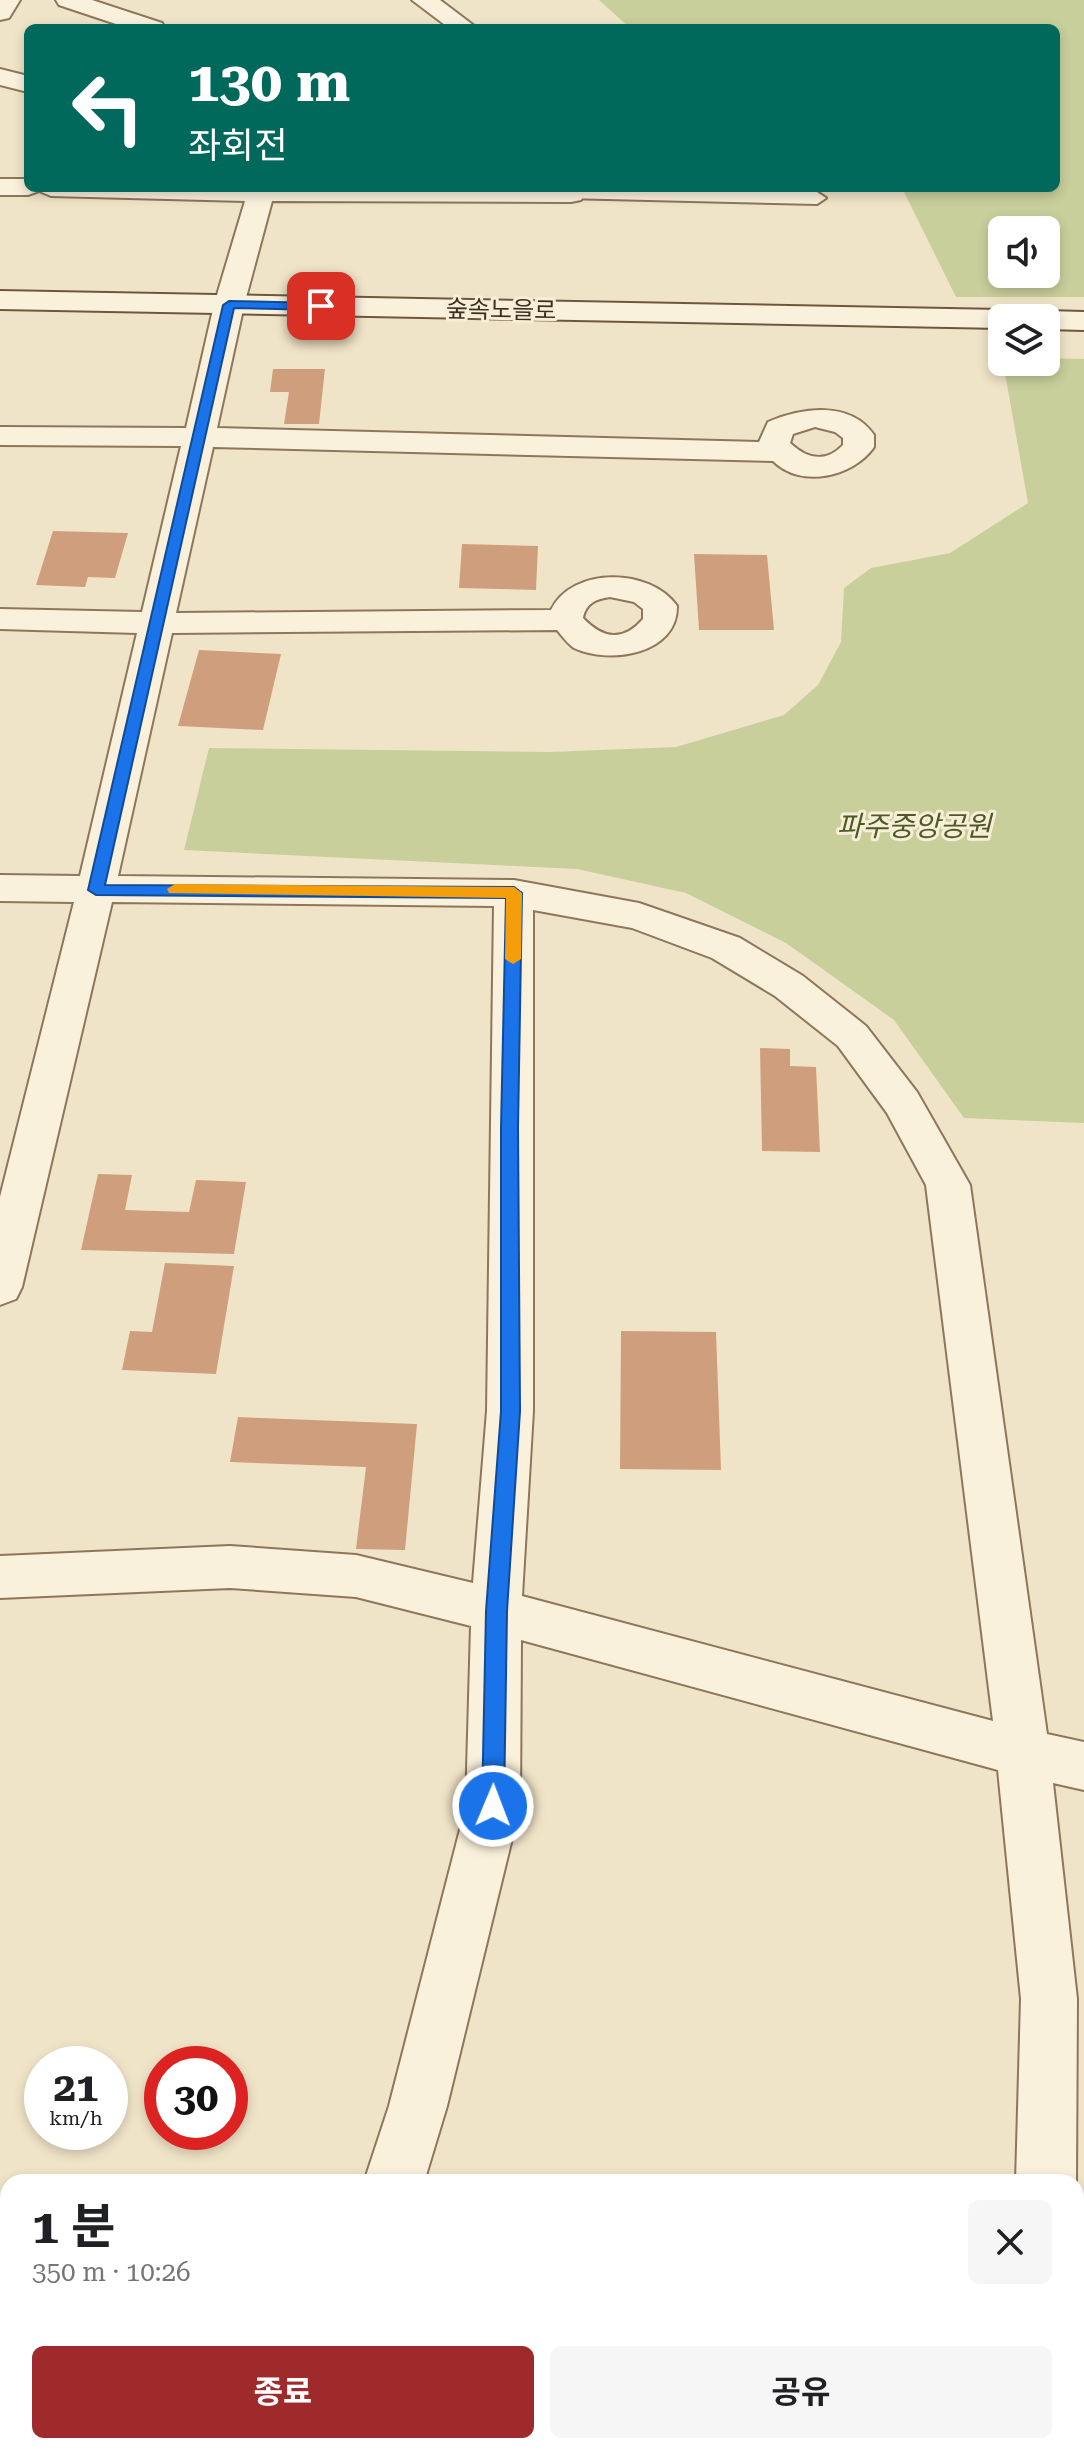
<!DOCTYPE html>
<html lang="ko">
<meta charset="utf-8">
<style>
:root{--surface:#fff;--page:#f6f6f6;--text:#202124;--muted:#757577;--accent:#9e2a2b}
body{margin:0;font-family:"Roboto Serif","Noto Sans KR",serif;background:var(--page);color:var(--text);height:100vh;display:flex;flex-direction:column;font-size:30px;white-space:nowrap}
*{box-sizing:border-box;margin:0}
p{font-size:26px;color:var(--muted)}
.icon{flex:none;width:44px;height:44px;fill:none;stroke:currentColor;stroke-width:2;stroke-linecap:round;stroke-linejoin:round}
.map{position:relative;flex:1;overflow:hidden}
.sheet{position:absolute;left:0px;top:2174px;width:1084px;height:280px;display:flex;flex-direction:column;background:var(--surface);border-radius:24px 24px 0 0;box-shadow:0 4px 12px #0003}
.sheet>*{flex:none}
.guide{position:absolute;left:24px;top:24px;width:1036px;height:168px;border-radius:12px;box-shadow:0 4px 12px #0003;background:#00695c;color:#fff;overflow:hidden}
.buttons{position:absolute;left:988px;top:216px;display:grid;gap:16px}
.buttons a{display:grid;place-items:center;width:72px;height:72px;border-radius:12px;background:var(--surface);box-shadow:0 4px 12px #0003;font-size:40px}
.speed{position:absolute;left:24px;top:2046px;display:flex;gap:16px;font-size:40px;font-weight:700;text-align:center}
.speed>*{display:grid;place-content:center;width:104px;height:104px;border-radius:50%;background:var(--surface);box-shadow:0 4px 12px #0003;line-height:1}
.speed small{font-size:20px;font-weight:400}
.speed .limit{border:12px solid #d22;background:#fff;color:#111}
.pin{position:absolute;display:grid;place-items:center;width:68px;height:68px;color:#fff;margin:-34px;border-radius:16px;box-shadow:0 4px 12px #0006}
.me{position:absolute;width:88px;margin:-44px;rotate:1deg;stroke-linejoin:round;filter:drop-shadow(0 0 6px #0008)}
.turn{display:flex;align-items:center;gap:28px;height:168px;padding:0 32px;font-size:36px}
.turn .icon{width:104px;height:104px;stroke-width:2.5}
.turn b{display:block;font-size:56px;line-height:68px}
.round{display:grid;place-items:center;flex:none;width:84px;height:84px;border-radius:12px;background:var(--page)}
.head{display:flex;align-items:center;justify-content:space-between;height:136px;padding:0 32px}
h1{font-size:48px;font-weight:700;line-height:60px}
.action{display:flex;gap:16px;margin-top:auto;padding:16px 32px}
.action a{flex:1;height:92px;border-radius:12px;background:var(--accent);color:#fff;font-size:32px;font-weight:700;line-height:92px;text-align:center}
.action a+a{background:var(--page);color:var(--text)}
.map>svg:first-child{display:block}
</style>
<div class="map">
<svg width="1084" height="2454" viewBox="0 0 1084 2454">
<rect width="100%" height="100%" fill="#f0e4c8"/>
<g fill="#c9cf9b" fill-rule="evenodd">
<path d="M 599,0 L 1084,0 L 1084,297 L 956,297 L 902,188 L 1056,188 L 1056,28 L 630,28 ZM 1002,230 L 1046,230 L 1046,274 L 1002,274 Z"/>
<path d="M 1046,358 L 1084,359 L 1084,1123 L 964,1118 L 894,1020 L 786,943 L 686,893 L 577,869 L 184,850 L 209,748 L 550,752 L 676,747 L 784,715 L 818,685 L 841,642 L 844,588 L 871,568 L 950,553 L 1028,503 L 1003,362 L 1046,362 Z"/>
</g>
<g fill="#cf9f7d">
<path d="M 273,369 L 325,369 L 319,424 L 284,424 L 289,392 L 270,392 Z"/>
<path d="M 53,531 L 128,533 L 115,578 L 88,577 L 85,587 L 36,585 Z"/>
<path d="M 462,544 L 538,546 L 536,590 L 459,588 Z"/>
<path d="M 694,554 L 767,555 L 774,630 L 699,630 Z"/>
<path d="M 199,650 L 281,654 L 263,730 L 178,726 Z"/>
<path d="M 760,1048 L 790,1049 L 790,1066 L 816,1067 L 820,1152 L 762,1151 Z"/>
<path d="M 98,1174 L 132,1175 L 125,1210 L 189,1212 L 196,1180 L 246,1182 L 234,1254 L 81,1250 Z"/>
<path d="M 165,1263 L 234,1266 L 216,1374 L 122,1370 L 130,1331 L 152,1332 Z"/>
<path d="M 621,1331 L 716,1332 L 721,1470 L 620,1469 Z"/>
<path d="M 238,1417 L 417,1424 L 405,1550 L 356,1549 L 366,1467 L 230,1462 Z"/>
</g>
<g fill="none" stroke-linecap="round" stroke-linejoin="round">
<defs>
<path id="lane" d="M 571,188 L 817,192 L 826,198 L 817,204 L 564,198 L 562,194 L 564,190 Z"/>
<g id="street">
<path d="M 0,0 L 20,0 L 9,18 L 0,20 Z"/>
<path d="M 56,0 L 92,0 L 162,23 L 165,28 L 128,28 L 59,5 Z"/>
<path d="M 412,0 L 440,0 L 477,28 L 449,28 Z"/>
<path d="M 0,69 L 28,76 L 28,92 L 0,85 Z"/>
<path d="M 0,179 L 28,179 L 28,188 L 583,188 L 585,194 L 581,200 L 571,202 L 272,201 L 244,305 L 217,428 L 759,442 L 768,422 C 801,408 850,400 874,435 L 874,447 C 853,477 801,489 773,461 L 213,447 L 176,613 L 551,610 C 572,566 651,568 677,606 C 678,654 610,665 574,648 C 568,644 562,636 557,630 L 172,633 L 118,876 L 514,880 L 639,903 L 740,938 L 803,976 L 866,1026 L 917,1092 L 970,1185 L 1047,1734 L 1084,1742 L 1084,1790 L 1053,1783 L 1077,1999 L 1076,2182 L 1016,2182 L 1021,1999 L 998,1770 L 521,1640 L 520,1806 L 447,2106 L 424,2182 L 364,2182 L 389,2106 L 466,1806 L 471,1626 L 356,1597 L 230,1588 L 0,1598 L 0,1556 L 230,1546 L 356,1555 L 473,1583 L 487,1411 L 494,906 L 112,902 L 22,1287 L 16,1299 L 0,1305 L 0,1197 L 74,902 L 0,901 L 0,875 L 80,876 L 137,633 L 0,629 L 0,609 L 142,612 L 181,446 L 0,445 L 0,427 L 186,428 L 214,305 L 245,201 L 51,196 L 39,191 L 28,195 L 0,195 ZM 815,427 L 835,432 L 843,438 L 843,445 C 826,463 807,459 790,443 L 793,434 ZM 610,597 L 634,602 L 643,609 L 643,619 C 623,642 603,639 583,618 C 586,603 596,599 610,597 ZM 533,910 L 632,928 L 712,958 L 775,996 L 838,1046 L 887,1113 L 926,1185 L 993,1721 L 522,1596 L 533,1411 Z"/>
<path d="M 220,2446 L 290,2446 L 286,2454 L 217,2454 Z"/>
<path d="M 327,2446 L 395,2446 L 398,2454 L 331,2454 Z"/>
<path d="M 983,2446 L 1047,2446 L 1045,2454 L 981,2454 Z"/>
</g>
<g id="secondary">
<path d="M 0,291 L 1002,310 L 1012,313 L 1016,318 L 1002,318 L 1002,328 L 0,309 Z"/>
<path d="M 1046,311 L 1084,312 L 1084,330 L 1046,329 L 1046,318 L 1033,318 L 1036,314 Z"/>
</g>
</defs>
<use href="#lane" stroke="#8d765c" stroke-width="4"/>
<use href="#street" stroke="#8d765c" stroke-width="4"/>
<use href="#secondary" stroke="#6f573f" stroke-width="4"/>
<use href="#lane" fill="#faf1dc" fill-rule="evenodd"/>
<use href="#street" fill="#faf1dc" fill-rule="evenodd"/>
<use href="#secondary" fill="#faf1dc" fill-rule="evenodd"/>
</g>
<path fill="#1a73e8" stroke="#114b97" stroke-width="2" d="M 229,301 L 321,303 L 327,306 L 321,310 L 234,308 L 105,885 L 514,887 L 522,893 L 518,1128 L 520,1411 L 507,1611 L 504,1806 L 501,1814 L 493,1817 L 485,1814 L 482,1806 L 486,1611 L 501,1411 L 501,1128 L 506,898 L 96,895 L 88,890 L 223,305 Z"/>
<path fill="#f59e0b" d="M 175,884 L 514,887 L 522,893 L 521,959 L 513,964 L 505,959 L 506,898 L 169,893 L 167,889 Z"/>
<g text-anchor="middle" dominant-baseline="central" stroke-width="6" stroke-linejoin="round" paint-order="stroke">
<g font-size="24" fill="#3d2e20" stroke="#f7eed8">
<text transform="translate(501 310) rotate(1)">숲속노을로</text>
</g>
<g font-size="28" font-style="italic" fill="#4d5a26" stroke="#f7eed8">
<text x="914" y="826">파주중앙공원</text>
</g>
</g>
</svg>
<div class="buttons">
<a><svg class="icon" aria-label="sound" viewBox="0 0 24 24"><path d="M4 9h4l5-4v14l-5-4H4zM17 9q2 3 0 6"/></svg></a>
<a><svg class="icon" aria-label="layers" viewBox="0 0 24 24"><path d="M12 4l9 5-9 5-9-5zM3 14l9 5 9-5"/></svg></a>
</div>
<div class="speed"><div>21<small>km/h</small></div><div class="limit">30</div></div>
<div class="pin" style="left:321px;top:306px;background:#d93025"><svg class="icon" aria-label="arrive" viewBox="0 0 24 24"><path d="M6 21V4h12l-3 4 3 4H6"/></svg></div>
<svg class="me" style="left:493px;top:1806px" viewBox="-20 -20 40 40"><circle r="17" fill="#1a73e8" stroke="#fff" stroke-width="3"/><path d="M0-11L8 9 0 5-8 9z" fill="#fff"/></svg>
<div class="guide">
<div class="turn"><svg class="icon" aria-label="left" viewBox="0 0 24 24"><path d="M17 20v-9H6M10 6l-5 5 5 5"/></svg><div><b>130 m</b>좌회전</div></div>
</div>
<section class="sheet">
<div class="head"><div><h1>1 분</h1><p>350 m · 10:26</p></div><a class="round"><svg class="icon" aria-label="close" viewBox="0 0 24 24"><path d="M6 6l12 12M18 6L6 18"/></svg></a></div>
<div class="action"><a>종료</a><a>공유</a></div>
</section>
</div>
